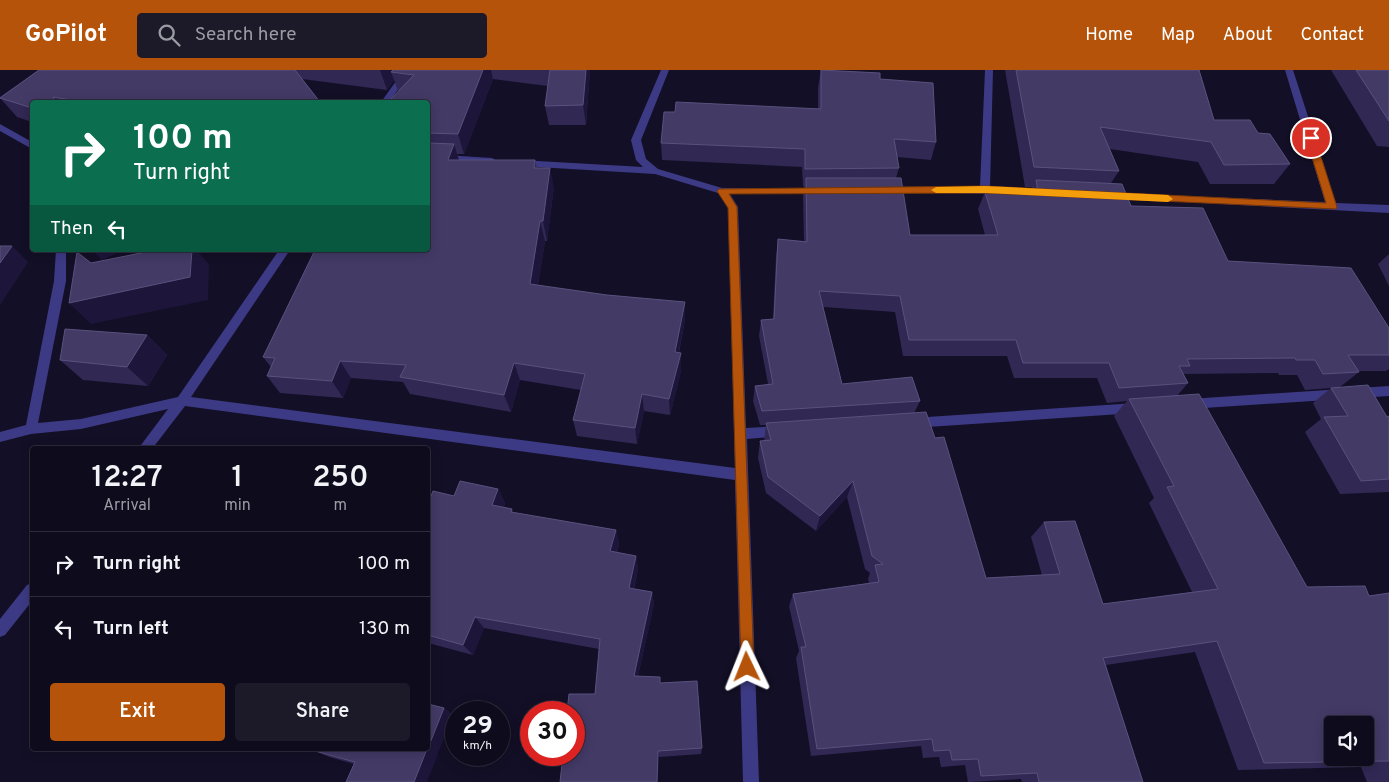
<!DOCTYPE html>
<style>
:root{--surface:#0e0b1c;--page:#1c1929;--text:#f1f3f6;--muted:#9b9ba3;--line:#2e2b3b;--accent:#b45309}
body{margin:0;font-family:Overpass,sans-serif;background:var(--page);color:var(--text);height:100vh;display:flex;flex-direction:column;font-size:19px;white-space:nowrap}
*{box-sizing:border-box;margin:0}
p{font-size:16px;color:var(--muted)}
.icon{flex:none;width:28px;height:28px;fill:none;stroke:currentColor;stroke-width:2;stroke-linecap:round;stroke-linejoin:round}
.map{position:relative;flex:1;overflow:hidden}
.side{position:absolute;left:30px;top:376px;width:400px;height:305px;display:flex;flex-direction:column;background:var(--surface);border-radius:5px;box-shadow:0 2px 12px #0003,0 0 0 1px var(--line)}
.side>*{flex:none}
.guide{position:absolute;left:30px;top:30px;width:400px;height:152px;border-radius:5px;box-shadow:0 2px 12px #0003,0 0 0 1px var(--line);background:#0b6e4f;color:#fff;overflow:hidden}
.fabs{position:absolute;left:1324px;top:646px;display:grid;gap:10px}
.fabs a{display:grid;place-items:center;width:50px;height:50px;border-radius:5px;background:var(--surface);box-shadow:0 2px 12px #0003,0 0 0 1px var(--line);font-size:25px}
.speed{position:absolute;left:445px;top:631px;display:flex;gap:10px;font-size:25px;font-weight:700;text-align:center}
.speed>*{display:grid;place-content:center;width:65px;height:65px;border-radius:50%;background:var(--surface);box-shadow:0 2px 12px #0003,0 0 0 1px var(--line);line-height:1}
.speed small{font-size:12px;font-weight:400}
.speed .limit{border:8px solid #d22;background:#fff;color:#111}
.pin{position:absolute;display:grid;place-items:center;width:42px;height:42px;color:#fff;margin:-21px;border:2px solid #fff;border-radius:50%;box-shadow:0 1px 5px #0007}
.me{position:absolute;width:55px;margin:-28px;rotate:358deg;stroke-linejoin:round;filter:drop-shadow(0 0 4px #0008)}
.turn{display:flex;align-items:center;gap:18px;height:105px;padding:0 20px;font-size:22px}
.turn .icon{width:65px;height:65px;stroke-width:2.5}
.turn b{display:block;font-size:35px;line-height:42px}
.then{display:flex;align-items:center;height:48px;padding:0 20px;background:#0003;gap:10px;font-size:19px}
.eta{display:flex;justify-content:space-evenly;align-items:center;height:85px;text-align:center}
.eta b{font-size:30px;font-weight:600;line-height:35px}
.action{display:flex;gap:10px;margin-top:auto;padding:10px 20px}
.action a{flex:1;height:58px;border-radius:5px;background:var(--accent);color:#fff;font-size:20px;font-weight:600;line-height:58px;text-align:center}
.action a+a{background:var(--page);color:var(--text)}
ul{padding:0;list-style:none}
li{display:flex;align-items:center;gap:15px;height:65px;padding:0 20px;border-top:1px solid var(--line)}
li div{flex:1}
li b{display:block;font-size:19px}
li em{font-style:normal}
header{display:flex;align-items:center;gap:30px;box-sizing:border-box;height:70px;padding:0 25px;background:var(--accent);color:#fff}
header strong{font-size:24px}
nav{display:flex;gap:28px;margin-inline-start:auto;font-size:18px}
.search{width:350px;height:45px;background:var(--page);display:flex;align-items:center;gap:12px;box-sizing:border-box;padding:0 18px;border-radius:5px;color:var(--muted);font-size:19px}
.map>svg:first-child{display:block}
</style>
<header>
<strong>GoPilot</strong>
<div class="search"><svg class="icon" aria-label="search" viewBox="0 0 24 24"><circle cx="10" cy="10" r="6"/><path d="M15 15l6 6"/></svg>Search here</div>
<nav><a>Home</a><a>Map</a><a>About</a><a>Contact</a></nav>
</header>
<div class="map">
<svg width="1389" height="712" viewBox="0 0 1389 712">
<rect width="100%" height="100%" fill="#130f26"/>
<g fill="none" stroke-linecap="round" stroke-linejoin="round">
<g fill="#3d3a85" fill-rule="evenodd">
<path d="M 404,0 L 412,0 L 389,32 L 381,32 Z"/>
<path d="M 661,0 L 669,0 L 641,70 L 646,89 L 658,99 L 722,118 L 820,118 L 825,121 L 820,124 L 730,124 L 738,137 L 746,358 L 782,356 L 786,357 L 788,361 L 786,365 L 782,366 L 747,369 L 759,712 L 743,712 L 735,410 L 185,336 L 152,379 L 138,379 L 168,339 L 81,359 L 31,364 L 0,372 L 0,362 L 26,355 L 54,211 L 56,180 L 66,180 L 66,211 L 38,353 L 81,349 L 178,327 L 279,180 L 290,180 L 191,327 L 735,398 L 728,137 L 718,123 L 655,104 L 520,96 L 515,93 L 520,90 L 643,97 L 636,90 L 631,70 Z"/>
<path d="M 985,0 L 993,0 L 990,117 L 1047,120 L 1052,123 L 1051,125 L 883,122 L 882,120 L 887,117 L 980,117 Z"/>
<path d="M 1285,0 L 1293,0 L 1336,133 L 1389,135 L 1389,143 L 1108,128 L 1108,124 L 1112,123 L 1325,132 Z"/>
<path d="M 0,54 L 32,72 L 32,79 L 0,61 Z"/>
<path d="M 428,84 L 492,88 L 497,91 L 492,94 L 428,90 Z"/>
<path d="M 1389,316 L 1389,326 L 1189,339 L 1185,338 L 1183,334 L 1185,330 L 1189,329 Z"/>
<path d="M 1136,333 L 1140,334 L 1142,338 L 1140,342 L 1136,343 L 912,358 L 908,357 L 906,353 L 908,349 L 912,348 Z"/>
<path d="M 32,513 L 32,531 L 5,565 L 0,567 L 0,549 L 27,515 Z"/>
</g>
</g>
<g fill="#312854" fill-rule="evenodd">
<path d="M 39,0 L 590,0 L 586,55 L 549,55 L 545,36 L 548,16 L 493,9 L 464,84 L 457,84 L 459,90 L 535,90 L 537,98 L 554,117 L 547,171 L 545,171 L 538,215 L 685,250 L 679,283 L 681,283 L 681,301 L 670,345 L 644,341 L 637,374 L 577,366 L 573,350 L 581,320 L 520,310 L 511,342 L 410,324 L 403,312 L 351,308 L 343,328 L 280,323 L 267,306 L 271,297 L 263,287 L 314,183 L 312,180 L 428,180 L 428,32 L 398,21 L 394,10 L 387,20 L 302,9 L 320,32 L 32,32 L 32,52 L 17,47 L 0,28 L 0,27 Z"/>
<path d="M 821,0 L 880,9 L 936,72 L 931,90 L 897,87 L 899,98 L 896,108 L 910,165 L 985,165 L 978,139 L 985,122 L 1030,122 L 1032,117 L 1025,117 L 1005,0 L 1199,0 L 1214,50 L 1258,63 L 1290,94 L 1274,114 L 1210,114 L 1198,92 L 1110,79 L 1119,101 L 1111,113 L 1131,136 L 1228,191 L 1389,258 L 1389,299 L 1386,301 L 1358,301 L 1359,302 L 1340,317 L 1387,347 L 1389,346 L 1389,422 L 1340,424 L 1305,362 L 1321,349 L 1313,333 L 1331,318 L 1305,320 L 1297,305 L 1279,305 L 1278,303 L 1183,304 L 1188,313 L 1177,326 L 1307,517 L 1369,526 L 1389,523 L 1389,712 L 1367,712 L 1361,697 L 1238,700 L 1195,582 L 1106,595 L 1143,712 L 1022,712 L 1021,709 L 968,712 L 965,695 L 941,697 L 939,687 L 923,688 L 921,676 L 811,686 L 796,588 L 799,581 L 789,536 L 793,524 L 869,513 L 868,509 L 870,503 L 865,499 L 847,427 L 816,461 L 766,423 L 758,388 L 760,371 L 764,371 L 766,355 L 760,355 L 753,331 L 755,316 L 768,314 L 759,266 L 761,250 L 773,249 L 776,186 L 778,169 L 804,171 L 803,126 L 804,116 L 803,116 L 802,97 L 662,90 L 661,73 L 675,42 L 818,39 L 818,18 ZM 823,237 L 895,242 L 903,286 L 1007,286 L 1014,308 L 1097,308 L 1107,333 L 1127,331 L 1114,346 L 1154,428 L 1149,433 L 1192,522 L 1103,534 L 1044,452 L 1031,467 L 1042,505 L 986,508 L 935,368 L 914,343 L 920,331 L 842,314 Z"/>
<path d="M 1331,0 L 1389,0 L 1389,77 L 1377,76 Z"/>
<path d="M 1389,184 L 1389,216 L 1378,194 Z"/>
<path d="M 147,265 L 167,285 L 148,316 L 83,310 L 60,290 Z"/>
<path d="M 498,419 L 505,433 L 504,437 L 512,439 L 513,443 L 616,460 L 619,474 L 617,483 L 636,486 L 638,499 L 634,519 L 652,522 L 654,534 L 638,606 L 661,613 L 702,678 L 701,684 L 659,687 L 595,624 L 599,579 L 484,558 L 473,585 L 428,573 L 428,434 L 454,426 Z"/>
<path d="M 444,638 L 453,645 L 354,694 L 329,687 L 315,681 Z"/>
</g>
<g fill="#1d163a">
<path d="M 380,0 L 402,0 L 391,2 L 394,10 L 387,20 Z"/>
<path d="M 483,0 L 491,0 L 493,9 L 464,84 L 458,64 Z"/>
<path d="M 586,0 L 590,0 L 586,55 L 583,35 Z"/>
<path d="M 454,74 L 460,94 L 448,90 Z"/>
<path d="M 550,98 L 554,117 L 547,171 L 543,151 Z"/>
<path d="M 540,151 L 545,171 L 535,233 L 530,214 Z"/>
<path d="M 12,176 L 28,192 L 0,235 L 0,193 Z"/>
<path d="M 92,180 L 123,180 L 102,190 Z"/>
<path d="M 192,180 L 197,180 L 209,195 L 208,230 L 91,254 L 69,233 Z"/>
<path d="M 685,232 L 685,250 L 675,300 L 675,282 Z"/>
<path d="M 147,265 L 167,285 L 148,316 L 127,297 Z"/>
<path d="M 681,283 L 681,301 L 670,345 L 669,329 Z"/>
<path d="M 340,291 L 351,308 L 343,328 L 332,311 Z"/>
<path d="M 514,293 L 520,310 L 511,342 L 504,325 Z"/>
<path d="M 642,324 L 644,341 L 637,374 L 635,358 Z"/>
<path d="M 853,411 L 847,427 L 816,461 L 820,446 Z"/>
<path d="M 498,419 L 505,433 L 499,449 L 492,435 Z"/>
<path d="M 616,460 L 619,474 L 613,495 L 610,481 Z"/>
<path d="M 636,486 L 638,499 L 631,530 L 629,518 Z"/>
<path d="M 652,522 L 654,534 L 636,615 L 634,606 Z"/>
<path d="M 475,547 L 484,558 L 473,585 L 463,575 Z"/>
<path d="M 444,638 L 453,645 L 427,712 L 414,712 Z"/>
<path d="M 658,681 L 659,687 L 658,712 L 657,712 Z"/>
</g>
<g fill="#433a66" stroke="#5a527e" fill-rule="evenodd">
<path d="M 39,0 L 295,0 L 320,32 L 84,32 L 53,27 L 56,32 L 32,32 L 32,38 L 0,28 Z"/>
<path d="M 393,0 L 483,0 L 458,64 L 428,63 L 428,32 L 388,32 L 414,5 L 391,2 Z"/>
<path d="M 550,0 L 586,0 L 583,35 L 545,36 Z"/>
<path d="M 821,0 L 880,3 L 880,9 L 933,13 L 936,72 L 894,69 L 899,98 L 805,99 L 805,79 L 661,73 L 664,42 L 675,42 L 676,32 L 821,39 Z"/>
<path d="M 1016,0 L 1199,0 L 1214,50 L 1250,50 L 1258,63 L 1270,64 L 1290,94 L 1224,95 L 1211,72 L 1100,57 L 1119,101 L 1034,97 Z"/>
<path d="M 1356,0 L 1389,0 L 1389,51 Z"/>
<path d="M 428,73 L 454,74 L 448,90 L 535,90 L 534,98 L 550,98 L 543,151 L 540,151 L 530,214 L 607,225 L 685,232 L 675,282 L 681,283 L 669,329 L 642,324 L 635,358 L 573,350 L 585,304 L 514,293 L 504,325 L 400,307 L 406,295 L 340,291 L 332,311 L 267,306 L 275,288 L 263,287 L 315,180 L 428,180 Z"/>
<path d="M 806,108 L 901,108 L 910,165 L 998,165 L 985,122 L 1038,122 L 1036,110 L 1122,114 L 1131,136 L 1203,138 L 1228,191 L 1351,198 L 1389,258 L 1389,285 L 1348,285 L 1359,302 L 1323,304 L 1315,290 L 1296,290 L 1295,288 L 1187,289 L 1190,296 L 1179,296 L 1188,313 L 1119,318 L 1109,293 L 1023,293 L 1016,270 L 909,270 L 900,226 L 819,221 L 842,314 L 912,307 L 920,331 L 762,341 L 755,316 L 773,314 L 761,250 L 774,249 L 778,169 L 807,172 Z"/>
<path d="M 0,176 L 12,176 L 0,193 Z"/>
<path d="M 156,180 L 192,180 L 190,207 L 69,233 L 77,182 L 91,193 Z"/>
<path d="M 65,259 L 147,265 L 127,297 L 60,290 Z"/>
<path d="M 1368,315 L 1387,347 L 1389,346 L 1389,409 L 1361,411 L 1324,347 L 1348,346 L 1331,318 Z"/>
<path d="M 1199,324 L 1307,517 L 1365,516 L 1369,526 L 1389,523 L 1389,691 L 1264,693 L 1217,571 L 1103,588 L 1143,712 L 1039,712 L 1037,703 L 981,706 L 978,689 L 952,690 L 950,680 L 934,681 L 932,669 L 817,679 L 801,577 L 806,577 L 793,524 L 879,512 L 875,495 L 883,494 L 872,486 L 853,411 L 820,446 L 768,407 L 760,371 L 771,370 L 766,353 L 926,342 L 935,368 L 944,367 L 986,508 L 1060,504 L 1044,452 L 1075,451 L 1103,534 L 1218,519 L 1167,417 L 1174,416 L 1129,329 ZM 1332,655 L 1365,655 L 1365,688 L 1332,688 Z"/>
<path d="M 460,411 L 498,419 L 492,435 L 512,439 L 511,442 L 616,460 L 610,481 L 636,486 L 629,518 L 652,522 L 634,606 L 660,607 L 660,613 L 697,611 L 702,678 L 658,681 L 657,712 L 560,712 L 563,685 L 574,685 L 574,642 L 567,642 L 569,624 L 595,624 L 600,569 L 475,547 L 463,575 L 428,565 L 428,434 L 433,421 L 454,426 Z"/>
<path d="M 428,634 L 444,638 L 428,678 Z"/>
<path d="M 316,679 L 427,679 L 414,712 L 346,712 L 355,692 L 315,681 Z"/>
</g>
<path fill="#b45309" stroke="#753606" d="M 1308,66 L 1311,66 L 1315,68 L 1337,137 L 1336,139 L 985,123 L 729,124 L 737,137 L 754,597 L 752,602 L 747,604 L 743,602 L 741,597 L 728,138 L 717,121 L 719,119 L 985,116 L 1326,133 L 1306,68 Z"/>
<path fill="#f59e0b" d="M 985,116 L 1168,125 L 1173,129 L 1168,132 L 985,123 L 936,123 L 931,120 L 936,117 Z"/>
</svg>
<div class="fabs">
<a><svg class="icon" aria-label="sound" viewBox="0 0 24 24"><path d="M4 9h4l5-4v14l-5-4H4zM17 9q2 3 0 6"/></svg></a>
</div>
<div class="speed"><div>29<small>km/h</small></div><div class="limit">30</div></div>
<div class="pin" style="left:1311px;top:68px;background:#d93025"><svg class="icon" aria-label="arrive" viewBox="0 0 24 24"><path d="M6 21V4h12l-3 4 3 4H6"/></svg></div>
<svg class="me" style="left:747px;top:597px" viewBox="-20 -20 40 40"><path d="M0-17L14 15 0 8-14 15z" fill="#b45309" stroke="#fff" stroke-width="4"/></svg>
<div class="guide">
<div class="turn"><svg class="icon" aria-label="right" viewBox="0 0 24 24"><path d="M7 20v-9h11M14 6l5 5-5 5"/></svg><div><b>100 m</b>Turn right</div></div>
<div class="then">Then<svg class="icon" aria-label="left" viewBox="0 0 24 24"><path d="M17 20v-9H6M10 6l-5 5 5 5"/></svg></div>
</div>
<section class="side">
<div class="eta">
<div><b>12:27</b><p>Arrival</p></div>
<div><b>1</b><p>min</p></div>
<div><b>250</b><p>m</p></div>
</div>
<ul>
<li><svg class="icon" aria-label="right" viewBox="0 0 24 24"><path d="M7 20v-9h11M14 6l5 5-5 5"/></svg><div><b>Turn right</b></div><em>100 m</em></li>
<li><svg class="icon" aria-label="left" viewBox="0 0 24 24"><path d="M17 20v-9H6M10 6l-5 5 5 5"/></svg><div><b>Turn left</b></div><em>130 m</em></li>
</ul>
<div class="action"><a>Exit</a><a>Share</a></div>
</section>
</div>
